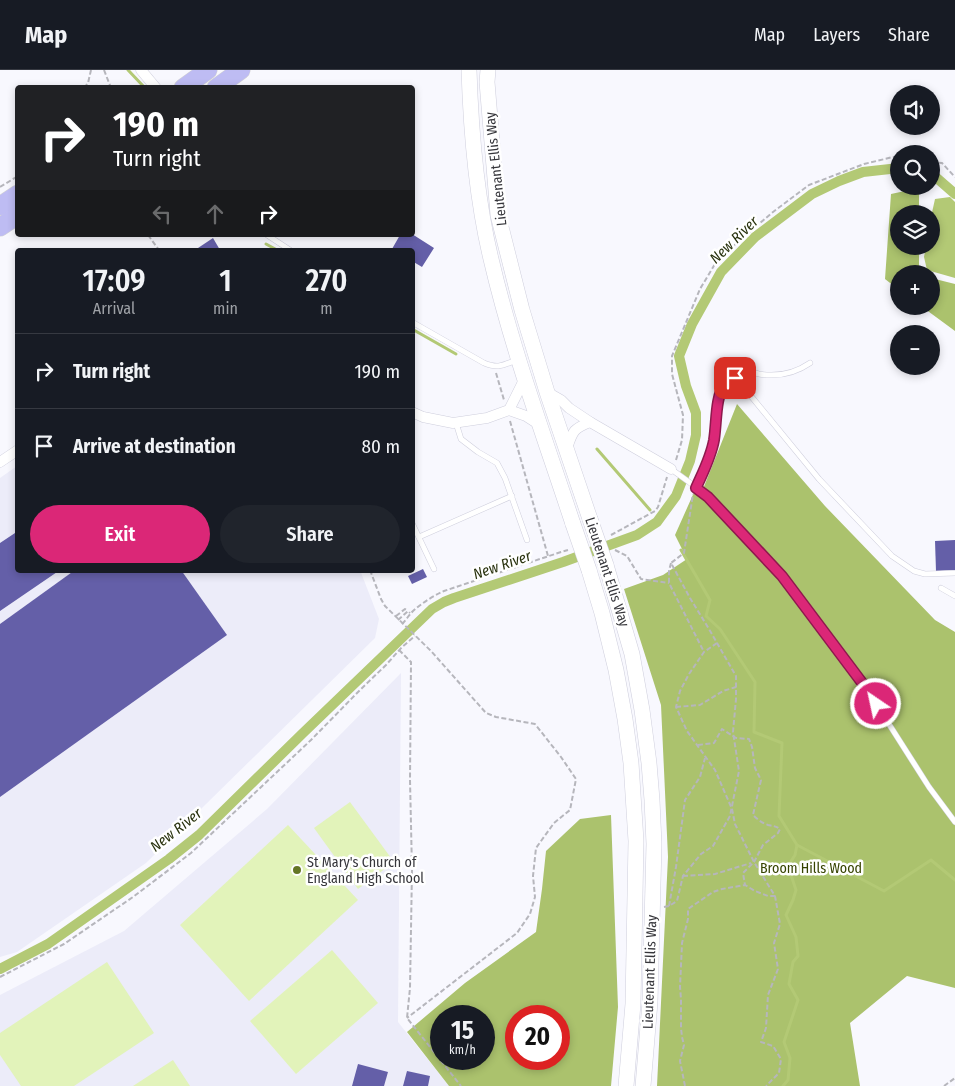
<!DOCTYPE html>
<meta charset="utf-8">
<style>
:root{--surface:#171b24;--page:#20242c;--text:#f1f3f6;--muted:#9ea1a6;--line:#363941;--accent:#db2777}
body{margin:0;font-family:"Fira Sans Condensed",sans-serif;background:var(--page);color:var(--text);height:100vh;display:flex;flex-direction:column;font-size:19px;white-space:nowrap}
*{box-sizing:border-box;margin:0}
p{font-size:16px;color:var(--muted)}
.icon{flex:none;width:28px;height:28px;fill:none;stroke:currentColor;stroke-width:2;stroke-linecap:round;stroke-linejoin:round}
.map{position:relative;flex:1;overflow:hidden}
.drawer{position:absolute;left:15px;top:178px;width:400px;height:325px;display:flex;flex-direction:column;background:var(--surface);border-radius:5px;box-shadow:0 2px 8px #0003}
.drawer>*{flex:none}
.top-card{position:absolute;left:15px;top:15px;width:400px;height:152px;border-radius:5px;box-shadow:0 2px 8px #0003;background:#202124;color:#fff;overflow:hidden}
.buttons{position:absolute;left:890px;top:15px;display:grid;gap:10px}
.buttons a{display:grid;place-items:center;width:50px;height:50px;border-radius:50%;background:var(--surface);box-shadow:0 2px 8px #0003;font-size:25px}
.speed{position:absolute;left:430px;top:935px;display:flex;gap:10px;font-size:25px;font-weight:700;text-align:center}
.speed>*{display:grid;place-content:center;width:65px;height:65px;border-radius:50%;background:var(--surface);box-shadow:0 2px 8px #0003;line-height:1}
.speed small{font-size:12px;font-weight:400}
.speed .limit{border:8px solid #d22;background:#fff;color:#111}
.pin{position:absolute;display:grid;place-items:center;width:42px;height:42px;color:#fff;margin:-21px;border-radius:10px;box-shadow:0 2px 8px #0006}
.me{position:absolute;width:55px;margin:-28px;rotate:326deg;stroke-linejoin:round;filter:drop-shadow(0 0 4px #0008)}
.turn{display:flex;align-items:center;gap:18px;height:105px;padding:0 15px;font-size:22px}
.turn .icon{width:65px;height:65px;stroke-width:2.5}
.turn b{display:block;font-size:35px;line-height:42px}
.lanes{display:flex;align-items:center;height:48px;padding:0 15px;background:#0003;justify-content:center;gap:25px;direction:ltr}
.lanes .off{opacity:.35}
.eta{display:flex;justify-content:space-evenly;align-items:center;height:85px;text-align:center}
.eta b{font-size:30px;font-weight:600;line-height:35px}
.button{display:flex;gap:10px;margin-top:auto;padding:10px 15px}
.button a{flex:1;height:58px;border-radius:30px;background:var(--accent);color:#fff;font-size:20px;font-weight:600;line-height:58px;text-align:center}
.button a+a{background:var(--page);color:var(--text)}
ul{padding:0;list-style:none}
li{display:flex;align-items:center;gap:15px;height:75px;padding:0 15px;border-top:1px solid var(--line)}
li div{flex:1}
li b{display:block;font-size:19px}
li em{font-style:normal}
header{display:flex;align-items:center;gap:30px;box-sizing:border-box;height:70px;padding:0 25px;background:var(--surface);border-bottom:1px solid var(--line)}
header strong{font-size:24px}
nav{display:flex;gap:28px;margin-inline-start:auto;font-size:18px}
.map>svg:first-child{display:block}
</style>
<header>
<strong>Map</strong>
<nav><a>Map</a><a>Layers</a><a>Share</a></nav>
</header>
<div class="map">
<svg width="955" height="1016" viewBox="0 0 955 1016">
<rect width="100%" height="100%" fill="#f8f8fe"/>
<g fill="#ececf9">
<path d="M 17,396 L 18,500 L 360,500 L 379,549 L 375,568 L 146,793 L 17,882 L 0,887 L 0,408 Z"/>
<path d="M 401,603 L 398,952 L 449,1016 L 0,1016 L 0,925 L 124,861 L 267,739 Z"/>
</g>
<g fill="#e2f3ba">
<path d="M 350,732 L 394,792 L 358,819 L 314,758 Z"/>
<path d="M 288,755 L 358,830 L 249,931 L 180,855 Z"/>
<path d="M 332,880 L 378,933 L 296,1004 L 250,951 Z"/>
<path d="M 107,892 L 154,963 L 74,1016 L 21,1016 L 0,985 L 0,963 Z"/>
<path d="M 173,990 L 190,1016 L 133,1016 Z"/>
</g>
<g fill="#abc26d" fill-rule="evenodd">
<path d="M 919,118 L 919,144 L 899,144 L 899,176 L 919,176 L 919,204 L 899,204 L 899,220 L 885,209 L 891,124 Z"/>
<path d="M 931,208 L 955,214 L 955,261 L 921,236 L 931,236 Z"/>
<path d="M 737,334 L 825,436 L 935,550 L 955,562 L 955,918 L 907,906 L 850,953 L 860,1016 L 657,1016 L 668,787 L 661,635 L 624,519 L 663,505 L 687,489 L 675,465 L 696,418 L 703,419 Z"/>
<path d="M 611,745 L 618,937 L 611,1016 L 449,1016 L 407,962 L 465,913 L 536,862 L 542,819 L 546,781 L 580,749 ZM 441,946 L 484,946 L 484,989 L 441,989 ZM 516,946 L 559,946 L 559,989 L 516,989 Z"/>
</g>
<path fill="#b3c975" d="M 950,127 L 955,132 L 955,208 L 927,200 L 924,187 L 926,176 L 931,176 L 931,147 L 935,129 Z"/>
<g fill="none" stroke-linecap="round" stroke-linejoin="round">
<g stroke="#b3c975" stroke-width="3">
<path d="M 128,0 L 145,18"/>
<path d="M 266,174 L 277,180"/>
<path d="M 412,259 L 456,284"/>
<path d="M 597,379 L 650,440"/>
<path d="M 681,480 L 710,530 L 706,546 L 720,559 L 755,612 L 754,662 L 782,673 L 779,746 L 797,775 L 795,785 L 788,796 L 796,820 L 793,830 L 786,845 L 796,867 L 798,886 L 793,892 L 789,914 L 798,930 L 784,972 L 790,988 L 788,1010 L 783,1016"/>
<path d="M 797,775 L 884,821 L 931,790 L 955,810"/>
</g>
<g stroke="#b3c975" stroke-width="10">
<path d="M 931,103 L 955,124"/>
<path d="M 0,899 L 48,874 L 169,789 L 199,765 L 303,663 L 432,539 L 444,532 L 454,528 L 563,492 L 637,465 L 657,452 L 676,426 L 690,391 L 696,365 L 696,343 L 686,316 L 679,286 L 692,254 L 721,202 L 755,167 L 812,124 L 839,111 L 863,102 L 899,98"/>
</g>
</g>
<g fill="#645fa8">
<path d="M 412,164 L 434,178 L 422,197 L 412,191 L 412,180 L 394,180 L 392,179 L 400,165 Z"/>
<path d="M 213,168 L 220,180 L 199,180 L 198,178 Z"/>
<path d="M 18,461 L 18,500 L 60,500 L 0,541 L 0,473 Z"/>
<path d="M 955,470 L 955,500 L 936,501 L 935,471 Z"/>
<path d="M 423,499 L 427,507 L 412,514 L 408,506 Z"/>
<path d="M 75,500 L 181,500 L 227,565 L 0,727 L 0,554 Z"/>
<path d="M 358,994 L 388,1002 L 384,1016 L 352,1016 Z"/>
<path d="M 407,1001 L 430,1006 L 428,1016 L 403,1016 Z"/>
</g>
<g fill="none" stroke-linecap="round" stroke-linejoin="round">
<defs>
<g id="service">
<path d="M 267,165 L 290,180"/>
<path d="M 412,252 L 484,293 C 499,299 503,295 517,290"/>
<path d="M 810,293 C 794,304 777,307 759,304 C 750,302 744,297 735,299 L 735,308 L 746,320 L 819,409 L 892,486 L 914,501 L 925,504 L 955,503"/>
<path d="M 456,353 L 461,369 L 478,382 L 497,393 L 505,408 L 527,470"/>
<path d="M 671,399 L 689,412 L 708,427 L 782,506 L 866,618 L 929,717 L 955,752"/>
<path d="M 696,418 C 703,402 711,387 714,370 C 717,350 715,329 725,312 L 735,308"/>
<path d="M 412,453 L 434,499"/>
<path d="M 419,467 L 512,426"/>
<path d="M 941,518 L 955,526"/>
</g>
<g id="minor">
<path d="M 141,0 L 156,18"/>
<path d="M 547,322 L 561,330 L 569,338 L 590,352 L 671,399"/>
<path d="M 509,340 L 525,308"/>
<path d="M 412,342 L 423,347 L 453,353 L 487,348 L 509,340 L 526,346 L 540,355"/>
<path d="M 567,378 C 573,361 573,359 590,352"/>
<path d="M 0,392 L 18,380"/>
</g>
<g id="secondary">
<path d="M 469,0 C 471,63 476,127 491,189 C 512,279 544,366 573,454"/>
<path d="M 488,0 L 487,12 L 498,145 L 522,240 L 547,322 L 590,449"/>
<path d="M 606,495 L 632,584 L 642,640 L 649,693 L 652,730 L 654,774 L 650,932 L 643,1016"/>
<path d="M 589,500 L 602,543 L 616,600 L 625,649 L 631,693 L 636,771 L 633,934 L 626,1016"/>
</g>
<g id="trunk">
<path d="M 183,18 L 208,0"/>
<path d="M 216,18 L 241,0"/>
<path d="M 0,136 L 18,124"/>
<path d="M 0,157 L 18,145"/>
</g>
</defs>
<use href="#service" stroke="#cfcfdd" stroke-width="6"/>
<use href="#minor" stroke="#cfcfdd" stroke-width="11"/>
<use href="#secondary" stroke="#cfcfdd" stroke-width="16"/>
<use href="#trunk" stroke="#d3d3d4" stroke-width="19"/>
<g stroke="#b6b6bc" stroke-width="2" stroke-dasharray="5 2.5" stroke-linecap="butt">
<path d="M 104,0 L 111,18"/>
<path d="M 84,18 L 88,13 L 91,0"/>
<path d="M 931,92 L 942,93 L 955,107"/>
<path d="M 0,117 L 18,106"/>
<path d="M 148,165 L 159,180"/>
<path d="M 496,303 L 504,330"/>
<path d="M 510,351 L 548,486"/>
<path d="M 676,390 L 682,370 L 683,345 L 672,304 L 672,286 L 700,219 L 718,189 L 773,142 L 809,115 L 864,94 L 893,87 L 899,88"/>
<path d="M 611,465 L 655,441 L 658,437 L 667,407"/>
<path d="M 615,480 L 627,486 L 641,509 L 669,513"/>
<path d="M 671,493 L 669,501 L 669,513 L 704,582"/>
<path d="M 370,500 L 381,529 L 385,536 L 431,581 L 486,643 L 496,647 L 535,654 L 561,687 L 576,709 L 570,740 L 554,753 L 536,778 L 533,806 L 535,827 L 530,844 L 517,863 L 407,948"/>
<path d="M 396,546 L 405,539 L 408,541"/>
<path d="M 398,550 L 408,541 L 410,543"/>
<path d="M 402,554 C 406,550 409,545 413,541 C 422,533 433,526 444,521 L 561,482 L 568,480"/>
<path d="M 717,573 L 704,582 L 689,604 L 680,621 L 676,637 L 687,661 L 715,700 L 732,739 L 735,754 L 754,792 L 775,826 L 780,854 L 774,873 L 778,899 L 768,925 L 766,958 L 761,972 L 773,976 L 781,989 L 779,1003 L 766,1016"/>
<path d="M 399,580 L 411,592 L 410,710 L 412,800 L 410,918 L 407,948 L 461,1016"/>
<path d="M 676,637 L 700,635 L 723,621 L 736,617"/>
<path d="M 698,675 L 714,673 L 722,659 L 736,668 L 749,669 L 752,677 L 755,698 L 761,710 L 753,745 C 757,749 762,753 768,755 C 773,756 776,756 780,759 L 778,763 L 763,775 L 754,792 L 743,803 L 745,815"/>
<path d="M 683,806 L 715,804 L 751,793"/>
<path d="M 669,836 L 676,797 L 685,730 L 700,707 L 705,688"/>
<path d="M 664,837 L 669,836 L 677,831 L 683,806 L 701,784 L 713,776 L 730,746 L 739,701 L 733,662 L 736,629 L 736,606 L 709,559 L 690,528 L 671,493 L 684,483 L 693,424"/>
<path d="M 0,907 L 64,874 L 133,827 L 191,783 L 311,670 L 360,620 L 386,595 L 402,577 L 415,566"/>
<path d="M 685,1016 L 680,991 L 684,975 L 682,967 L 681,958 L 681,929 L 680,917 L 682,873 L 688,849 L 688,839 L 713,822 L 722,819 L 745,815 L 755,821 L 768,826 L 775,826"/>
<path d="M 944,1016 L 955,1008"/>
</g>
<use href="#service" stroke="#fff" stroke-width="5"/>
<use href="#minor" stroke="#fff" stroke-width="10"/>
<use href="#secondary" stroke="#fff" stroke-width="15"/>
<use href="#trunk" stroke="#bebcf3" stroke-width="18"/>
<defs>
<g id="secondary-bridge">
<path d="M 590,449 L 606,495"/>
<path d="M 573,454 L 589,500"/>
</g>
</defs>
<use href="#secondary-bridge" stroke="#cfcfdd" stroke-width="16" stroke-linecap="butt"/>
<use href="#secondary-bridge" stroke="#fff" stroke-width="15"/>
</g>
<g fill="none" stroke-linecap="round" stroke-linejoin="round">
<defs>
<path id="route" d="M 735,308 L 725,312 C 715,329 717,350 714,370 C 711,387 703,402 696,418 L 708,427 L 782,506 L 866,618 L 876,634"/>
</defs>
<use href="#route" stroke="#8e194d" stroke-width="12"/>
<use href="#route" stroke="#db2777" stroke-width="9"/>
</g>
<circle fill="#647625" stroke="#fff" stroke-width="2" cx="297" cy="800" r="5"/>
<g text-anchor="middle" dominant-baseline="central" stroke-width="5" stroke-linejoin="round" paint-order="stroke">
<g font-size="14" fill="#36363b" stroke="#fff">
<text transform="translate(496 99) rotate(-96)">Lieutenant Ellis Way</text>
<text transform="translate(607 502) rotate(72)">Lieutenant Ellis Way</text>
<text transform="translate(650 902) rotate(-88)">Lieutenant Ellis Way</text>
</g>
<g font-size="14" fill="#36363b" stroke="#fff" text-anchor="start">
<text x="307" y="792">St Mary's Church of<tspan x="307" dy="16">England High School</tspan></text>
</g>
<g font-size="14" fill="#364301" stroke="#fff">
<text x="811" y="798">Broom Hills Wood</text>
</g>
<g font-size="15" font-style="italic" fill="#29320e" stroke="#fff">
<text transform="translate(734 170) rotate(-44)">New River</text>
<text transform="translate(502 495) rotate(-19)">New River</text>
<text transform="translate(176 760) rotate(-38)">New River</text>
</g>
</g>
</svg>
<div class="buttons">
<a><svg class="icon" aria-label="sound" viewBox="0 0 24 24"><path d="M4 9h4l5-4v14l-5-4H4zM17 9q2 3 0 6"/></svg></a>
<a><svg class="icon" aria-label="search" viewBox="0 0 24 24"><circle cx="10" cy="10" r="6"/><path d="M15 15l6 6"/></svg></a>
<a><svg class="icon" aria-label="layers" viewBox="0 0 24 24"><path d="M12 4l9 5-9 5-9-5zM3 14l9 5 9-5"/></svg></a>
<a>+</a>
<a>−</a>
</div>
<div class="speed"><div>15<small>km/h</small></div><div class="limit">20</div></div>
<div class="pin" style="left:735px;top:308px;background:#d93025"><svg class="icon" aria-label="arrive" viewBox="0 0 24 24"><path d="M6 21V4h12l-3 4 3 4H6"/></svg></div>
<svg class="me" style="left:876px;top:634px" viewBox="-20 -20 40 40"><circle r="17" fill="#db2777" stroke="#fff" stroke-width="3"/><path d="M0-11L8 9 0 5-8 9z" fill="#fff"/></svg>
<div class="top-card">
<div class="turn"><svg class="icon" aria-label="right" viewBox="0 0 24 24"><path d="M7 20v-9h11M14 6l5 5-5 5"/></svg><div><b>190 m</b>Turn right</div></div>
<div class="lanes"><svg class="icon off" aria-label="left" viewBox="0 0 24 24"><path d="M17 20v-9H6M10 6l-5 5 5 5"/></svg><svg class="icon off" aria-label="ahead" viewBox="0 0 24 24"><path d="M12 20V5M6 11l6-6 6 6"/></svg><svg class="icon" aria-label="right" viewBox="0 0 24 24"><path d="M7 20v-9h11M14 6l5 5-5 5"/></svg></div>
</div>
<section class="drawer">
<div class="eta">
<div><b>17:09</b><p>Arrival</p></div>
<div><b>1</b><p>min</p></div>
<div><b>270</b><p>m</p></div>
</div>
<ul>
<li><svg class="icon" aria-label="right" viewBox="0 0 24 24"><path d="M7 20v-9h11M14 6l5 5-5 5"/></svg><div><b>Turn right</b></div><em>190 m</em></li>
<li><svg class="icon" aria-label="arrive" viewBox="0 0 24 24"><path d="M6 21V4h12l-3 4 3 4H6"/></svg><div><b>Arrive at destination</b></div><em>80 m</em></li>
</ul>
<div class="button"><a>Exit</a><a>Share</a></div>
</section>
</div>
